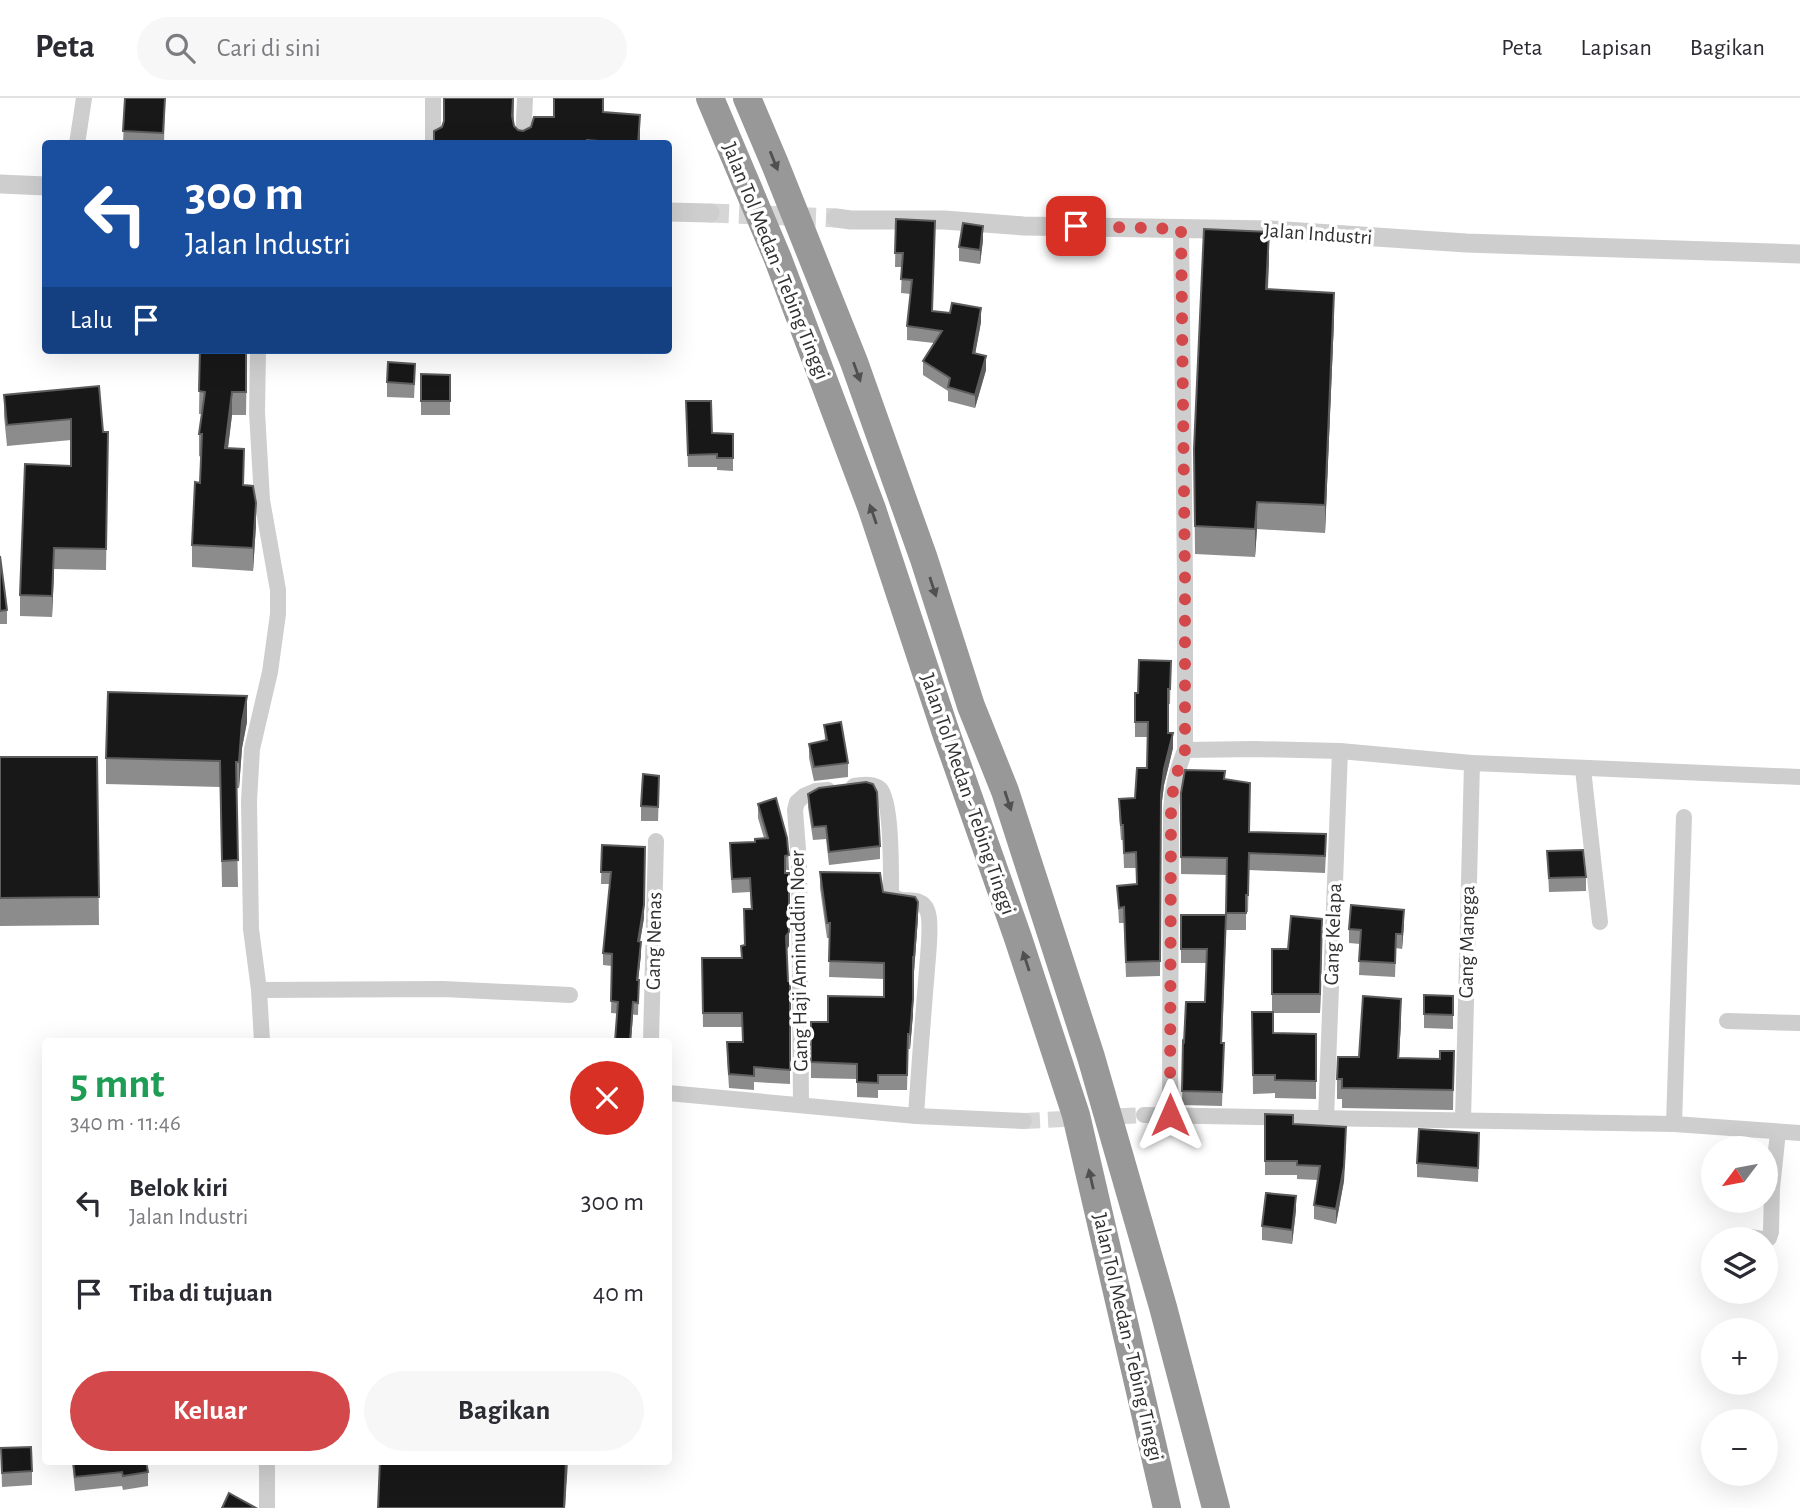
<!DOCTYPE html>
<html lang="id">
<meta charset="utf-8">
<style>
:root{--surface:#fff;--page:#f7f7f7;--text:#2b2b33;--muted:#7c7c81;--line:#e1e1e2;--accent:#d3484a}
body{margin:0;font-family:"Alegreya Sans",sans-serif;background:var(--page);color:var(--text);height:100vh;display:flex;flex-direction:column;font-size:26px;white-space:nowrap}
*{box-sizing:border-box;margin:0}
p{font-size:23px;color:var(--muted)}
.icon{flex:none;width:38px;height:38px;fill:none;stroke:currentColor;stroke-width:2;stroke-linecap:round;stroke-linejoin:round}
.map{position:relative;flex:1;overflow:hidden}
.sheet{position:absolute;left:42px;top:940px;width:630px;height:427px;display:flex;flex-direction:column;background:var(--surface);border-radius:7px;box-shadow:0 7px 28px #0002}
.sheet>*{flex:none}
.hud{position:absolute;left:42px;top:42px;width:630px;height:214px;border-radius:7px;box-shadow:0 7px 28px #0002;background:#1a4fa0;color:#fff;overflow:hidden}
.needle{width:46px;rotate:238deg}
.controls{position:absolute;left:1701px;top:1038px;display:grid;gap:14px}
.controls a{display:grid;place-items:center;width:77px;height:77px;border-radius:50%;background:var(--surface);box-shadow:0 7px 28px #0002;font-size:35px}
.pin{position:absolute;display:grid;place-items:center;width:60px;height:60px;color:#fff;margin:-30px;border-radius:14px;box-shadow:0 4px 10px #0006}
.me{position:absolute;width:77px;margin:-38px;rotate:0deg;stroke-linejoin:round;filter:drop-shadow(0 0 5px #0008)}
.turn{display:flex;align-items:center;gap:24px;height:147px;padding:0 28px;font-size:32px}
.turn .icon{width:91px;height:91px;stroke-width:2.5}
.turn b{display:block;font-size:49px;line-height:60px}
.then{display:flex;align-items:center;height:66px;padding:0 28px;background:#0003;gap:14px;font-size:26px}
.round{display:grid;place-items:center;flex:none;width:74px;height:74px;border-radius:37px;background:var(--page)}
.headline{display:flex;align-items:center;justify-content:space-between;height:119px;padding:0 28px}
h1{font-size:42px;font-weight:600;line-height:52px;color:#1e9e55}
.cta{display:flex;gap:14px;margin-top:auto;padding:14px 28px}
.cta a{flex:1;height:80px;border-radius:42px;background:var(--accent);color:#fff;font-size:28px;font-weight:600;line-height:80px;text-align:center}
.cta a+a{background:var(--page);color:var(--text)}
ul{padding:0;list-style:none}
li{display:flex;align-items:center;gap:21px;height:91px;padding:0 28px}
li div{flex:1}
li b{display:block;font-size:26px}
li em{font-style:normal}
header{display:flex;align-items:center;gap:42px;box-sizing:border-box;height:98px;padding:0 35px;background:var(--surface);border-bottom:2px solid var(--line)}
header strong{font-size:33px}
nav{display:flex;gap:38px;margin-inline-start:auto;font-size:24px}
.search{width:490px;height:63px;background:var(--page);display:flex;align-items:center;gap:18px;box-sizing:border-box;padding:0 24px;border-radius:38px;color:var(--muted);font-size:26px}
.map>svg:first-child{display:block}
</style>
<header>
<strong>Peta</strong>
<div class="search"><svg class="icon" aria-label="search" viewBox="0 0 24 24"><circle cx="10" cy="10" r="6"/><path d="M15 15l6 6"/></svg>Cari di sini</div>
<nav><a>Peta</a><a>Lapisan</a><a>Bagikan</a></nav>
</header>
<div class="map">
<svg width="1800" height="1410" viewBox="0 0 1800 1410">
<rect width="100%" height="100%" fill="#fff"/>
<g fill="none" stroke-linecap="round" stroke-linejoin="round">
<path stroke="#d6d6d6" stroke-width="16" stroke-dasharray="16 8" stroke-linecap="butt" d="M 1024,1023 L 1144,1017"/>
<path stroke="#d6d6d6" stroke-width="19" stroke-dasharray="19 10" stroke-linecap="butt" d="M 710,115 L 836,120"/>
<g stroke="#cecece" stroke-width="16">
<path d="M 77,46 L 84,0"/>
<path d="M 433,46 L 433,0"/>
<path d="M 523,46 L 525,0"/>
<path d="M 258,252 L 257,314 L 262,402 L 278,492 L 278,516 L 270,574 L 252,651 L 249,703 L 251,831 L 259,892 L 262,943"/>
<path d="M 1185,652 L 1255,651 L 1340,653 L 1472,665 L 1800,679"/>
<path d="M 1583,671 L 1600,824"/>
<path d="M 854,688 C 862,687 874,685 880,691 C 892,702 891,777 891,795 C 899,809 920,795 927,812 C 932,822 928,858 927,871 C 923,920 919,969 916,1018"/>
<path d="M 259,892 L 443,891 L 570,897"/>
<path d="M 1727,923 L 1800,925"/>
<path d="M 651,943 L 656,743"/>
<path d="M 668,995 L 916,1018 L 1024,1023"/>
<path d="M 801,1006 L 799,765 L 795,712 L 797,704 L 804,698 L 816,693 L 828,692"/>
<path d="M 1144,1017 L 1674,1026 L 1800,1035"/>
<path d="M 1170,1017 L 1171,712 C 1172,690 1177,673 1185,652 L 1185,482 L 1181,131"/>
<path d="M 1326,1020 L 1340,653"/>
<path d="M 1463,1022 L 1472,665"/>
<path d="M 1674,1026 L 1684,719"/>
<path d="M 1747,1141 L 1750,1139 L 1762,1141"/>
<path d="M 1766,1141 L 1769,1140 L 1771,1134 L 1772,1090 L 1778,1034"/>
<path d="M 267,1410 L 267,1363"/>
</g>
<g stroke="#cecece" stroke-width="19">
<path d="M 0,86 L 46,88"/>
<path d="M 668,114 L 710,115"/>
<path d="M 836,120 L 851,122 L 944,122 L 1024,128 L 1271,132 L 1466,145 L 1800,156"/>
</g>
<g stroke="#989898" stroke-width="28">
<path d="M 710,0 L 778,161 L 872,411 L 946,635 L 1018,840 L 1076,1017 L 1167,1410"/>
<path d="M 747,0 L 775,66 L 854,264 L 924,461 L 971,608 L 1005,693 L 1091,959 L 1163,1209 L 1216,1410"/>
</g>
</g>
<g fill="#8c8c8c">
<path d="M 125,0 L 165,0 L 164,46 L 123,46 Z"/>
<path d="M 444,0 L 514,0 L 514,28 L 518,32 L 523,33 L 554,19 L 603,14 L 640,46 L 434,46 L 444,23 Z"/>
<path d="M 896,121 L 932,213 L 981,224 L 975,255 L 986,272 L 975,310 L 948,303 L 948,293 L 923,277 L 923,263 L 934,245 L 907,242 L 907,228 L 911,196 L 901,195 L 902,169 L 895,169 Z"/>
<path d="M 983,142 L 980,166 L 959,163 L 959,149 Z"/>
<path d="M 1269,162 L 1268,191 L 1334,222 L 1325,435 L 1257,431 L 1255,459 L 1195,456 L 1194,351 Z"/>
<path d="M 200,252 L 247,252 L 246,317 L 232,317 L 228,350 L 244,387 L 256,427 L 253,473 L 192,469 L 192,447 L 200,385 L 201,359 L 199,358 L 199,336 L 202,316 L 199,316 Z"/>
<path d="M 421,276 L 450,277 L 450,317 L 421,317 Z"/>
<path d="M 415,280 L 414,300 L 387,299 L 387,284 Z"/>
<path d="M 99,288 L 103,334 L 108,334 L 106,472 L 54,471 L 52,519 L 20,518 L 20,497 L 71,368 L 71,342 L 7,348 L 4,318 L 4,297 Z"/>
<path d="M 686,303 L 712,335 L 733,336 L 733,373 L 717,372 L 717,369 L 688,369 Z"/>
<path d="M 0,458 L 7,512 L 7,526 L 0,526 Z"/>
<path d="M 1171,563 L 1170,606 L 1168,606 L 1168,635 L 1173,650 L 1164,687 L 1161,711 L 1160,878 L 1126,879 L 1124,825 L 1119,825 L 1117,788 L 1136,786 L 1136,770 L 1124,770 L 1123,742 L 1121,742 L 1119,716 L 1119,701 L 1135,700 L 1147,670 L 1148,639 L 1135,639 L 1135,595 L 1138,595 Z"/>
<path d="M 247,624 L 242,650 L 239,690 L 236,690 L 238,789 L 222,789 L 220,689 L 106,686 L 106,660 Z"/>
<path d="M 824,627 L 848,665 L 848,679 L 814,683 L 809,660 L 809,646 L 825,642 Z"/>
<path d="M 0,659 L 97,659 L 99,827 L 0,828 Z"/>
<path d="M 1224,681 L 1250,734 L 1326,753 L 1325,775 L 1249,772 L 1248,814 L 1246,814 L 1246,832 L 1226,832 L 1227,777 L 1181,776 L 1181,695 Z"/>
<path d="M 659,692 L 658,723 L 641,723 L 641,708 Z"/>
<path d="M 808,696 L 880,748 L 880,761 L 829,767 L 826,741 L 813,742 L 808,709 Z"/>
<path d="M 758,706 L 788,751 L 789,772 L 785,772 L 789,848 L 787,851 L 788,883 L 790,883 L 790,986 L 754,984 L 754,992 L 729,990 L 727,958 L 742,944 L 742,929 L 703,929 L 702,860 L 741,860 L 745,847 L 751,811 L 750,794 L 732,795 L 730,759 L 755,744 L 764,740 L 758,720 Z"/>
<path d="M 602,747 L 644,820 L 640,843 L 641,856 L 638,882 L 639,882 L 638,917 L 611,915 L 612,868 L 603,867 L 603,855 L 610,786 L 601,786 Z"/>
<path d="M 1547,753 L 1586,779 L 1586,793 L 1549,794 Z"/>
<path d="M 820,774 L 883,794 L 918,819 L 914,874 L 913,874 L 913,916 L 910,951 L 908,951 L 907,992 L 878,992 L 878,1000 L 857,999 L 857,981 L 811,980 L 811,924 L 828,924 L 884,899 L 884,881 L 829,879 L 830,840 L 827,840 L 820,790 Z"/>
<path d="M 1181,817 L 1226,831 L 1222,945 L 1224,945 L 1222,1008 L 1182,1007 L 1183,943 L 1184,944 L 1205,904 L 1206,865 L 1181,865 Z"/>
<path d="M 1404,826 L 1402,851 L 1396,850 L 1395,879 L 1359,877 L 1360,846 L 1349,845 L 1349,831 Z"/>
<path d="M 1322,840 L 1320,915 L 1273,915 L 1273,935 L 1316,936 L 1316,1001 L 1275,1000 L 1275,995 L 1253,996 L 1252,914 L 1272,914 L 1272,851 L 1288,851 Z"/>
<path d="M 1424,897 L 1453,898 L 1453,931 L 1424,930 Z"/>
<path d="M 1401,921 L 1399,960 L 1440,961 L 1454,953 L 1453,1012 L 1342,1010 L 1342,1001 L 1337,1001 L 1337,981 L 1359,959 Z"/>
<path d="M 1265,1016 L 1293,1026 L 1346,1043 L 1344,1083 L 1336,1126 L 1314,1121 L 1314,1107 L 1318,1082 L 1297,1081 L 1297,1077 L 1265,1077 Z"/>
<path d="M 1479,1049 L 1478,1084 L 1417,1079 L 1417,1065 Z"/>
<path d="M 1296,1112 L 1292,1146 L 1262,1142 L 1262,1128 Z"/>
<path d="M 1,1350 L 32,1373 L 32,1387 L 2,1389 Z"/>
<path d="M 72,1363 L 146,1363 L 148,1374 L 148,1388 L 123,1392 L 122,1388 L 75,1393 Z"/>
</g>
<g fill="#5d5d5d">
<path d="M 640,17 L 640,46 L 638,46 Z"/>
<path d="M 983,128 L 983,142 L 980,166 L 980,152 Z"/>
<path d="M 1269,134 L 1269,162 L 1266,219 L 1266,191 Z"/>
<path d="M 1334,195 L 1334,222 L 1325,435 L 1325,407 Z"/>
<path d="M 981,210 L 981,224 L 973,268 L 973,255 Z"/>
<path d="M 986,258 L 986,272 L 975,310 L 975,297 Z"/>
<path d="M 232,294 L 232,317 L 225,373 L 225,350 Z"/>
<path d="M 1257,404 L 1257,431 L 1255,459 L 1255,431 Z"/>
<path d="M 256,405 L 256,427 L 253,473 L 253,450 Z"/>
<path d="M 54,450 L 54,471 L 52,519 L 52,498 Z"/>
<path d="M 247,598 L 247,624 L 242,650 L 239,690 L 239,664 L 242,624 Z"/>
<path d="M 1173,635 L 1173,650 L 1164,687 L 1161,711 L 1160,878 L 1161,696 L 1164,671 Z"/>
<path d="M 645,749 L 644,820 L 638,855 L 638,843 Z"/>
<path d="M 918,804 L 918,819 L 914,874 L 914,859 Z"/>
<path d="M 1404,812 L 1404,826 L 1402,851 L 1402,836 Z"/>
<path d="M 1322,821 L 1322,840 L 1320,915 L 1320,896 Z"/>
<path d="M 789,834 L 789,848 L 786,852 L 786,838 Z"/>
<path d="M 641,844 L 641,856 L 637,894 L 637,882 Z"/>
<path d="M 913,901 L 913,916 L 910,951 L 910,936 Z"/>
<path d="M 1401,901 L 1401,921 L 1398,980 L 1398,960 Z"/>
<path d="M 633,904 L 633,917 L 631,943 L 630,943 Z"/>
<path d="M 1346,1029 L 1344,1083 L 1336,1126 L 1336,1111 Z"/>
<path d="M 1296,1098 L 1296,1112 L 1292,1146 L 1292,1132 Z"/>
<path d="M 566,1363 L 568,1363 L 565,1410 L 564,1410 Z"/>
</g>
<g fill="#181818" stroke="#5d5d5d" stroke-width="2">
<path d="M 125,0 L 165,0 L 163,35 L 123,33 Z"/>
<path d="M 444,0 L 513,0 L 512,18 L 514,28 L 518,32 L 523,33 L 531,29 L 534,19 L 554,19 L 554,0 L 603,0 L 603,14 L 640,17 L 638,46 L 587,42 L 587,46 L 434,46 L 434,33 L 442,29 L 444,23 Z"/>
<path d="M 896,121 L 935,123 L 932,213 L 950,215 L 952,205 L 981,210 L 973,255 L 986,258 L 975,297 L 948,289 L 950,280 L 923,263 L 942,233 L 907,228 L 912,182 L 901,181 L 903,155 L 895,155 Z"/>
<path d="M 963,125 L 983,128 L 980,152 L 959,149 Z"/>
<path d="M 1204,131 L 1269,134 L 1266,191 L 1334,195 L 1325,407 L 1257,404 L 1255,431 L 1195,428 L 1194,351 Z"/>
<path d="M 200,252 L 246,252 L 246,294 L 232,294 L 225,350 L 244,351 L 243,387 L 253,388 L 256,405 L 253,450 L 192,447 L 195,384 L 200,385 L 202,336 L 199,336 L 205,294 L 199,293 Z"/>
<path d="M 388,264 L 415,266 L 414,286 L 387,284 Z"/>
<path d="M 421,276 L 450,277 L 450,303 L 421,303 Z"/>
<path d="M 99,288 L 103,334 L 108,334 L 106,451 L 54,450 L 52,498 L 20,497 L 25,366 L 71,368 L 71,321 L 7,327 L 4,297 Z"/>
<path d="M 686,303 L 711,303 L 712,335 L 733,336 L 733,360 L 717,360 L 717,356 L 688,357 Z"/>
<path d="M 0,458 L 7,512 L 0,513 Z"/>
<path d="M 1139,562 L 1171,563 L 1170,591 L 1168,591 L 1168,635 L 1173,635 L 1164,671 L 1161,696 L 1160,863 L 1126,864 L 1124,809 L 1119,810 L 1117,788 L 1137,786 L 1136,754 L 1124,755 L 1123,727 L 1121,727 L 1119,701 L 1135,700 L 1137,670 L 1147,670 L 1148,624 L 1135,624 L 1135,595 L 1138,595 Z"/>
<path d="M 108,594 L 247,598 L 242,624 L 239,664 L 236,664 L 238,762 L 222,763 L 220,663 L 106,660 Z"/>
<path d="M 841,624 L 848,665 L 814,669 L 809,646 L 827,642 L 824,627 Z"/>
<path d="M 0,659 L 97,659 L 99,799 L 0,800 Z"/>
<path d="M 1185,672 L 1225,673 L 1224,681 L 1250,685 L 1249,734 L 1326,736 L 1325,758 L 1249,755 L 1248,797 L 1246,797 L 1246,815 L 1226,815 L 1227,760 L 1181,759 L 1181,695 Z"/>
<path d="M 643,676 L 659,678 L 658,709 L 641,708 Z"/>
<path d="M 866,684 L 873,686 L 877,694 L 880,748 L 829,754 L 826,728 L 813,729 L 808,696 L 819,690 Z"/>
<path d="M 776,700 L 787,740 L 788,751 L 789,757 L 785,758 L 785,775 L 789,775 L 789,834 L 786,838 L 788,883 L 790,883 L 790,972 L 754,969 L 754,978 L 729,976 L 727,944 L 743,944 L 742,915 L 703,915 L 702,860 L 742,860 L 741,848 L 745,847 L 744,811 L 752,811 L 750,780 L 732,781 L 730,745 L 755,744 L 755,741 L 768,740 L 758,706 Z"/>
<path d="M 602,747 L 645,749 L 644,807 L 638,843 L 641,844 L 637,882 L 639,882 L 638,905 L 633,904 L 630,943 L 615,943 L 618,904 L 611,903 L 612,856 L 603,855 L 611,774 L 601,774 Z"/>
<path d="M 1583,752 L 1586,779 L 1549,780 L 1547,753 Z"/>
<path d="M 820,774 L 880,775 L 883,794 L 915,799 L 918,804 L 914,859 L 913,859 L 913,901 L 910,936 L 908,936 L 907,977 L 878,977 L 878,985 L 857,984 L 857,966 L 811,964 L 811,924 L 828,924 L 828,898 L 884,899 L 884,865 L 829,863 L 830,825 L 827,825 Z"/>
<path d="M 1351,807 L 1404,812 L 1402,836 L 1396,836 L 1395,865 L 1359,863 L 1361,832 L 1349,831 Z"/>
<path d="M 1181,817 L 1226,817 L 1221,945 L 1224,945 L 1222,994 L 1182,993 L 1183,943 L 1184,944 L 1186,904 L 1205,904 L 1207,851 L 1181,851 Z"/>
<path d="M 1291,818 L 1322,821 L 1320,896 L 1272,896 L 1272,851 L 1288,851 Z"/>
<path d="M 1424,897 L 1453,898 L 1453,917 L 1424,916 Z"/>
<path d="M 1363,898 L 1401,901 L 1398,960 L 1440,961 L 1440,953 L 1454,953 L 1453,992 L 1342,990 L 1342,981 L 1337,981 L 1338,959 L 1359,959 Z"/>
<path d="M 1252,914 L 1273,914 L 1273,935 L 1316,936 L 1316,983 L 1275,982 L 1275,977 L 1253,977 Z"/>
<path d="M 1265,1016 L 1293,1017 L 1293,1026 L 1346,1029 L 1344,1068 L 1336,1111 L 1314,1107 L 1320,1068 L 1297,1067 L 1297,1063 L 1265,1063 Z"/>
<path d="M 1419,1031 L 1479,1035 L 1478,1070 L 1417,1065 Z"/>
<path d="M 1266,1095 L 1296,1098 L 1292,1132 L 1262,1128 Z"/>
<path d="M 31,1349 L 32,1373 L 2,1375 L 1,1350 Z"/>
<path d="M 73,1363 L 146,1363 L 148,1374 L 123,1378 L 122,1374 L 75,1379 Z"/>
<path d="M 380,1363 L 566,1363 L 564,1410 L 378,1410 Z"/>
<path d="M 229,1395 L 256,1410 L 222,1410 Z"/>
</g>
<defs><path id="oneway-solid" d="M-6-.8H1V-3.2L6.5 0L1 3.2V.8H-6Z" transform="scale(1.75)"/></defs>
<g fill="#505050">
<use href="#oneway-solid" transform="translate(774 63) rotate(68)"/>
<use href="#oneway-solid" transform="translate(857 274) rotate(70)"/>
<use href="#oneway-solid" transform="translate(873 416) rotate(-109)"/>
<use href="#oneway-solid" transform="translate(933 489) rotate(72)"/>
<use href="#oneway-solid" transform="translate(1008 703) rotate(72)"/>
<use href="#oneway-solid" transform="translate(1026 863) rotate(-108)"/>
<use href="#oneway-solid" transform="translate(1091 1081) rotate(-103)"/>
</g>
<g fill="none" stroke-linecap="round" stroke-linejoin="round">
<path stroke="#d3484a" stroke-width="12" stroke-dasharray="0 21.6" d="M 1076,128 L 1181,131 L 1185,482 L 1185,652 C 1177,673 1172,690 1171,712 L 1170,1017"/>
</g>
<g text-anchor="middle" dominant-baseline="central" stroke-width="7" stroke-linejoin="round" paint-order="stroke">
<g font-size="21" fill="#313131" stroke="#fff">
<text transform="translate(1318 136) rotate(4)">Jalan Industri</text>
<text transform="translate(776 163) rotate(68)">Jalan Tol Medan - Tebing Tinggi</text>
<text transform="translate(968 696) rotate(71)">Jalan Tol Medan - Tebing Tinggi</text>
<text transform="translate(1333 836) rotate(-88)">Gang Kelapa</text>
<text transform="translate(654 843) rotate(-89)">Gang Nenas</text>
<text transform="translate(1467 844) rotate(-89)">Gang Mangga</text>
<text transform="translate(799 863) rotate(-91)">Gang Haji Aminuddin Noer</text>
<text transform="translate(1128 1239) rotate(77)">Jalan Tol Medan - Tebing Tinggi</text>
</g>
</g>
</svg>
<div class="controls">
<a><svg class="needle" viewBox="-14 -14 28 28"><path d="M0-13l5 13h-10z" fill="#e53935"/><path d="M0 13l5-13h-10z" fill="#7c7c81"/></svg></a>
<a><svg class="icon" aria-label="layers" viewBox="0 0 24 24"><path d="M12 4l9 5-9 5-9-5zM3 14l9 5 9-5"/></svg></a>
<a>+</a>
<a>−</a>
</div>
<div class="pin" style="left:1076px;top:128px;background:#d93025"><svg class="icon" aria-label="arrive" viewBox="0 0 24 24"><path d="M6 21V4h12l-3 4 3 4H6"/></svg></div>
<svg class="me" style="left:1170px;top:1017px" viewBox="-20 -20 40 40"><path d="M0-17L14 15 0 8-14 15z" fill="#d3484a" stroke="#fff" stroke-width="4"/></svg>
<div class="hud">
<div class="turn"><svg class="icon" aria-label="left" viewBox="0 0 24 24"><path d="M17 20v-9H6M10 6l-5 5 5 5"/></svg><div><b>300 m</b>Jalan Industri</div></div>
<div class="then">Lalu<svg class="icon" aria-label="arrive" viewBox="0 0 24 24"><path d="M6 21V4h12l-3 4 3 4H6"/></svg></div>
</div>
<section class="sheet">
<div class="headline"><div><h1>5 mnt</h1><p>340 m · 11:46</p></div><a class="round" style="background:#d93025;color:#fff"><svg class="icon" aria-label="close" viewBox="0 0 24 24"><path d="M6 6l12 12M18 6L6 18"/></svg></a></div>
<ul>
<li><svg class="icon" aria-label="left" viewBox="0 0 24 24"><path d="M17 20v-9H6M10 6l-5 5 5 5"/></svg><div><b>Belok kiri</b><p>Jalan Industri</p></div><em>300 m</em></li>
<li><svg class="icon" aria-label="arrive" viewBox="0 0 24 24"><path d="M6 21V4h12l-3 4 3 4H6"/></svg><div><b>Tiba di tujuan</b></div><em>40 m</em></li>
</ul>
<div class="cta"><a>Keluar</a><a>Bagikan</a></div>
</section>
</div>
